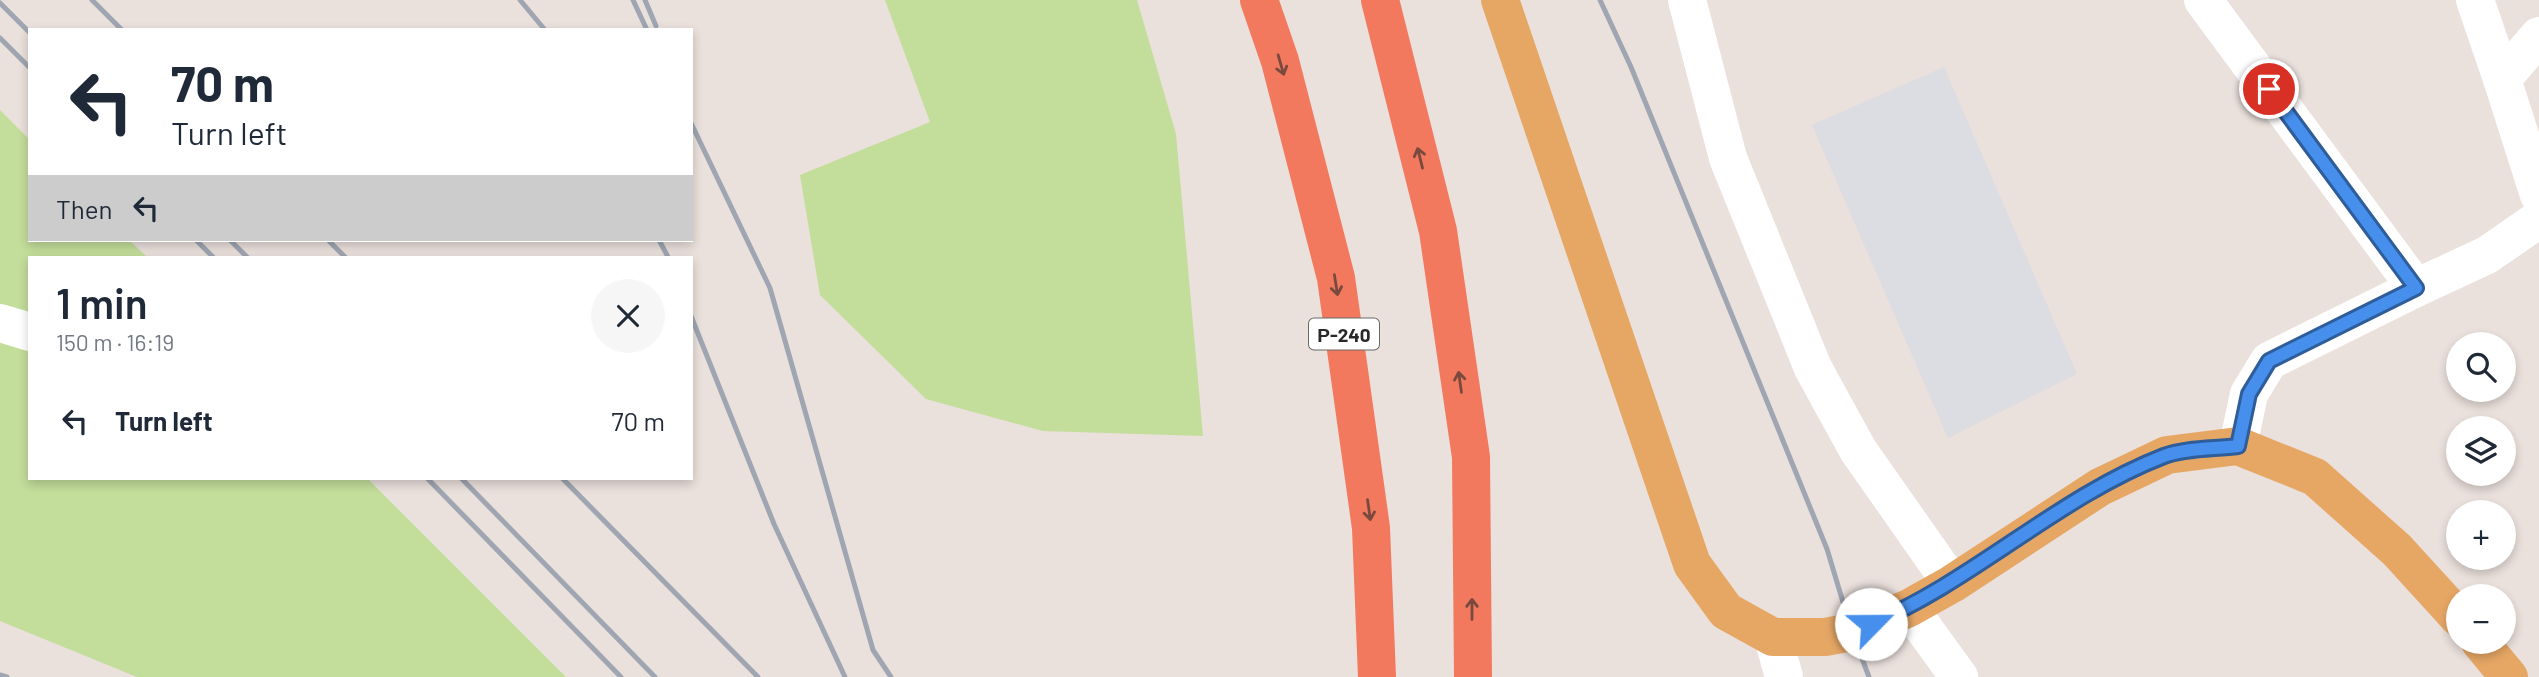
<!DOCTYPE html>
<meta charset="utf-8">
<style>
:root{--surface:#fff;--page:#f6f6f7;--text:#1f2937;--muted:#747a83}
body{margin:0;font-family:Barlow,sans-serif;background:var(--page);color:var(--text);height:100vh;display:flex;flex-direction:column;font-size:26px;white-space:nowrap}
*{box-sizing:border-box;margin:0}
p{font-size:23px;color:var(--muted)}
.icon{flex:none;width:38px;height:38px;fill:none;stroke:currentColor;stroke-width:2;stroke-linecap:round;stroke-linejoin:round}
.map{position:relative;flex:1;overflow:hidden}
.side{position:absolute;left:28px;top:256px;width:665px;height:224px;display:flex;flex-direction:column;background:var(--surface);border-radius:0px;box-shadow:0 4px 10px #0003}
.side>*{flex:none}
.top-card{position:absolute;left:28px;top:28px;width:665px;height:214px;border-radius:0px;box-shadow:0 4px 10px #0003;background:#fff;color:var(--text);overflow:hidden}
.fabs{position:absolute;left:2446px;top:332px;display:grid;gap:14px}
.fabs a{display:grid;place-items:center;width:70px;height:70px;border-radius:50%;background:var(--surface);box-shadow:0 4px 10px #0003;font-size:35px}
.pin{position:absolute;display:grid;place-items:center;width:60px;height:60px;color:#fff;margin:-30px;border:4px solid #fff;border-radius:50%;box-shadow:0 2px 7px #0007}
.me{position:absolute;width:77px;margin:-38px;rotate:67deg;stroke-linejoin:round;filter:drop-shadow(0 0 5px #0008)}
.turn{display:flex;align-items:center;gap:24px;height:147px;padding:0 28px;font-size:32px}
.turn .icon{width:91px;height:91px;stroke-width:2.5}
.turn b{display:block;font-size:49px;line-height:60px}
.then{display:flex;align-items:center;height:66px;padding:0 28px;background:#0003;gap:14px;font-size:26px}
.round{display:grid;place-items:center;flex:none;width:74px;height:74px;border-radius:37px;background:var(--page)}
.head{display:flex;align-items:center;justify-content:space-between;height:119px;padding:0 28px}
h1{font-size:42px;font-weight:600;line-height:52px}
ul{padding:0;list-style:none}
li{display:flex;align-items:center;gap:21px;height:91px;padding:0 28px}
li div{flex:1}
li b{display:block;font-size:26px}
li em{font-style:normal}
.map>svg:first-child{display:block}
</style>
<div class="map">
<svg width="2539" height="677" viewBox="0 0 2539 677">
<rect width="100%" height="100%" fill="#eae0dc"/>
<path fill="#dcdce3" d="M 1944,67 L 2077,374 L 1948,438 L 1812,125 Z"/>
<g fill="#c3dd9b">
<path d="M 885,0 L 1137,0 L 1176,134 L 1203,436 L 1043,431 L 926,399 L 820,295 L 800,175 L 930,122 Z"/>
<path d="M 0,110 L 30,140 L 30,240 L 129,240 L 147,257 L 30,257 L 30,478 L 367,478 L 566,677 L 137,677 L 0,621 Z"/>
</g>
<g fill="none" stroke-linecap="round" stroke-linejoin="round">
<g stroke="#fff" stroke-width="38">
<path d="M 1687,0 L 1728,158 L 1813,368 L 1858,450 L 1952,584"/>
<path d="M 2203,0 L 2416,288 L 2269,361 L 2249,394 L 2238,446"/>
<path d="M 2475,0 L 2502,79"/>
<path d="M 2539,36 L 2502,79 L 2539,195"/>
<path d="M 2416,288 L 2487,255 L 2539,219"/>
<path d="M 0,323 L 30,332"/>
<path d="M 1909,608 L 1959,677"/>
<path d="M 1773,637 L 1784,677"/>
</g>
<g stroke="#e6a765" stroke-width="38">
<path d="M 1500,0 L 1692,564 L 1726,611 L 1773,637 L 1825,637 L 1852,632 L 1909,608 L 1952,584 L 2100,487 L 2167,455 L 2238,446 L 2315,477 L 2397,550 L 2459,618"/>
<path d="M 2480,642 L 2509,677"/>
</g>
<g stroke="#f2795e" stroke-width="38">
<path d="M 1259,0 L 1280,61 L 1336,278 L 1371,528 L 1377,677"/>
<path d="M 1380,0 L 1438,231 L 1471,457 L 1473,677"/>
</g>
<g stroke="#9fa6b2" stroke-width="5">
<path d="M 92,0 L 122,30"/>
<path d="M 520,0 L 545,30"/>
<path d="M 633,0 L 647,30"/>
<path d="M 645,0 L 656,26"/>
<path d="M 1600,0 L 1631,67 L 1827,549 L 1852,632 L 1869,677"/>
<path d="M 0,3 L 30,33"/>
<path d="M 0,38 L 30,68"/>
<path d="M 691,123 L 770,288 L 873,650 L 891,677"/>
<path d="M 196,240 L 213,257"/>
<path d="M 230,240 L 247,257"/>
<path d="M 328,240 L 345,257"/>
<path d="M 659,240 L 668,257"/>
<path d="M 691,316 L 774,524 L 845,677"/>
<path d="M 427,478 L 621,677"/>
<path d="M 461,478 L 655,677"/>
<path d="M 562,478 L 758,677"/>
<path d="M 0,675 L 7,677"/>
</g>
</g>
<defs><path id="oneway-shaft" d="M-6 0H5M1.5-3L5.5 0L1.5 3" fill="none" stroke-width="1.6" stroke-linecap="round" stroke-linejoin="round" transform="scale(1.75)"/></defs>
<g stroke="#79493e">
<use href="#oneway-shaft" transform="translate(1281 65) rotate(74)"/>
<use href="#oneway-shaft" transform="translate(1420 158) rotate(-104)"/>
<use href="#oneway-shaft" transform="translate(1336 285) rotate(81)"/>
<use href="#oneway-shaft" transform="translate(1460 382) rotate(-98)"/>
<use href="#oneway-shaft" transform="translate(1369 510) rotate(82)"/>
<use href="#oneway-shaft" transform="translate(1472 609) rotate(-90)"/>
</g>
<g fill="none" stroke-linecap="round" stroke-linejoin="round">
<defs>
<path id="route" d="M 1871,624 C 1975,580 2058,497 2164,456 C 2185,448 2215,449 2238,446 L 2249,394 L 2269,361 L 2416,288 L 2269,89"/>
</defs>
<use href="#route" stroke="#2e5d9a" stroke-width="18"/>
<use href="#route" stroke="#468fed" stroke-width="12"/>
</g>
<g text-anchor="middle" dominant-baseline="central" stroke-width="5" stroke-linejoin="round" paint-order="stroke">
<rect fill="#fff" stroke="#696969" stroke-width="2" x="1309" y="318.5" width="70" height="31" rx="5"/>
<g font-size="19" font-weight="bold" fill="#292929">
<text x="1344" y="334">Р-240</text>
</g>
</g>
</svg>
<div class="fabs">
<a><svg class="icon" aria-label="search" viewBox="0 0 24 24"><circle cx="10" cy="10" r="6"/><path d="M15 15l6 6"/></svg></a>
<a><svg class="icon" aria-label="layers" viewBox="0 0 24 24"><path d="M12 4l9 5-9 5-9-5zM3 14l9 5 9-5"/></svg></a>
<a>+</a>
<a>−</a>
</div>
<div class="pin" style="left:2269px;top:89px;background:#d93025"><svg class="icon" aria-label="arrive" viewBox="0 0 24 24"><path d="M6 21V4h12l-3 4 3 4H6"/></svg></div>
<svg class="me" style="left:1871px;top:624px" viewBox="-20 -20 40 40"><circle r="19" fill="#fff"/><path d="M0-13L10 11 0 6-10 11z" fill="#468fed"/></svg>
<div class="top-card">
<div class="turn"><svg class="icon" aria-label="left" viewBox="0 0 24 24"><path d="M17 20v-9H6M10 6l-5 5 5 5"/></svg><div><b>70 m</b>Turn left</div></div>
<div class="then">Then<svg class="icon" aria-label="left" viewBox="0 0 24 24"><path d="M17 20v-9H6M10 6l-5 5 5 5"/></svg></div>
</div>
<section class="side">
<div class="head"><div><h1>1 min</h1><p>150 m · 16:19</p></div><a class="round"><svg class="icon" aria-label="close" viewBox="0 0 24 24"><path d="M6 6l12 12M18 6L6 18"/></svg></a></div>
<ul>
<li><svg class="icon" aria-label="left" viewBox="0 0 24 24"><path d="M17 20v-9H6M10 6l-5 5 5 5"/></svg><div><b>Turn left</b></div><em>70 m</em></li>
</ul>
</section>
</div>
